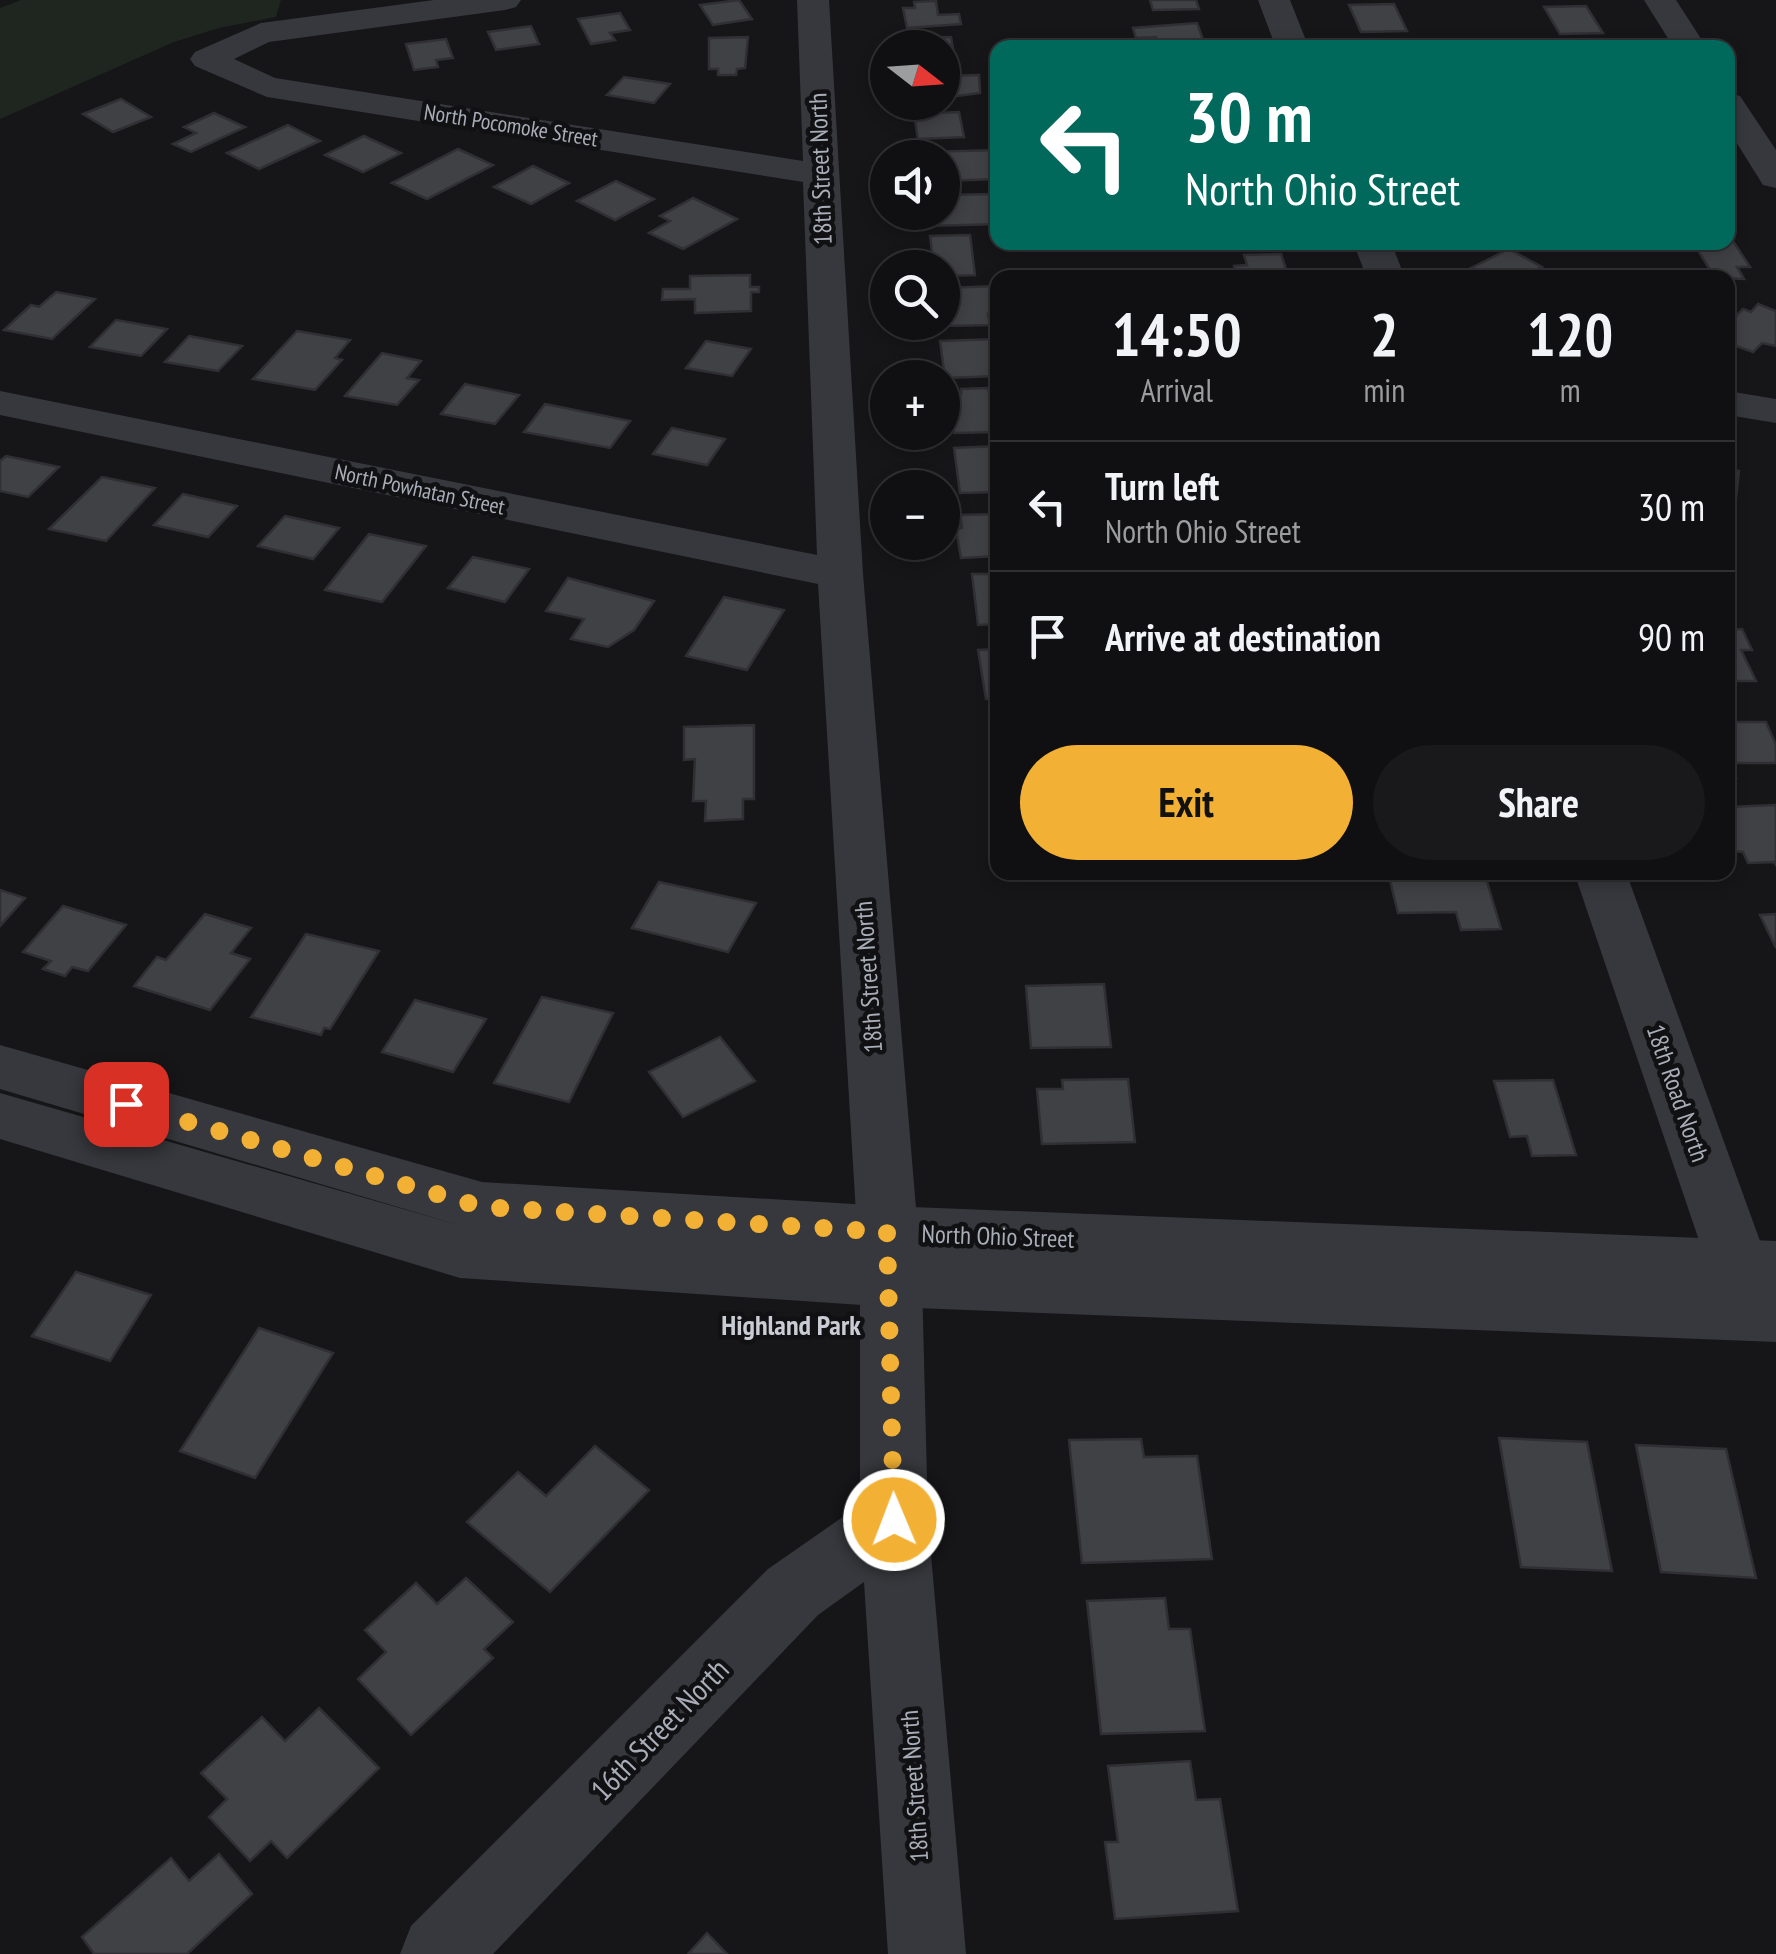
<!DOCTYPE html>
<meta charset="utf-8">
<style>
:root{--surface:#101012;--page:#19191b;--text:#f1f3f6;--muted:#9c9d9f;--line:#303032;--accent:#f2b134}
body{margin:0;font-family:"PT Sans Narrow",sans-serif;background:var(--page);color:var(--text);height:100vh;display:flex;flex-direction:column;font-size:38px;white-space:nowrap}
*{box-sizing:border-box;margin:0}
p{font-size:32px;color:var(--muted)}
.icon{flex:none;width:55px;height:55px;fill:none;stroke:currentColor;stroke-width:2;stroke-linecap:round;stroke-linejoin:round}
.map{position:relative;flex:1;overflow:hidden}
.panel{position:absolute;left:990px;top:270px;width:745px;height:610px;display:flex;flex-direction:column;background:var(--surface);border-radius:20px;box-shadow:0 5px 15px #0003,0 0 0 2px var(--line)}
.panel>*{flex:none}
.hud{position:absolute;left:990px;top:40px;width:745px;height:210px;border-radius:20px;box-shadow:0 5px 15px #0003,0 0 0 2px var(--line);background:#00695c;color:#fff;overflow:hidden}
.needle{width:65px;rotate:107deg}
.buttons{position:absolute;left:870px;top:30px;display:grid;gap:20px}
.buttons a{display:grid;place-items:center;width:90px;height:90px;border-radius:50%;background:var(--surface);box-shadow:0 5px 15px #0003,0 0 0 2px var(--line);font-size:50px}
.pin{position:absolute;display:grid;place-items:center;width:85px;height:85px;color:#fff;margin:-42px;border-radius:20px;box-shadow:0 5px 15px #0006}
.me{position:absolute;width:110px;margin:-55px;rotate:359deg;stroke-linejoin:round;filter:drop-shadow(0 0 8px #0008)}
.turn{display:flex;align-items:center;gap:35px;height:210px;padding:0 30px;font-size:45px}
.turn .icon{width:130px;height:130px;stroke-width:2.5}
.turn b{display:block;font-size:70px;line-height:85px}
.eta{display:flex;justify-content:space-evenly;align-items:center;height:170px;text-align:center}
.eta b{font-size:60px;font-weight:800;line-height:70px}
.button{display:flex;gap:20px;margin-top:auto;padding:20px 30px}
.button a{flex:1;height:115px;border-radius:60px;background:var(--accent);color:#111;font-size:40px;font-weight:800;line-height:115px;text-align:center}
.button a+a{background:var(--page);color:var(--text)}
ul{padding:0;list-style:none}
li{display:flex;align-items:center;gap:30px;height:130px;padding:0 30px;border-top:2px solid var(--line)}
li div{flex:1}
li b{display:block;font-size:38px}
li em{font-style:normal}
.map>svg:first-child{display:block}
</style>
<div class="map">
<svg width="1776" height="1954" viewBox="0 0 1776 1954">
<rect width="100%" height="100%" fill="#161618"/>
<path fill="#1e261f" d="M 21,0 L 281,0 L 276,17 L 219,28 L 174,42 L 0,119 L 0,8 Z"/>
<g fill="#404145" stroke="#303034" stroke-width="2.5">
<path d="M 739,0 L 752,19 L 713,25 L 700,5 Z"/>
<path d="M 1150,0 L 1196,0 L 1199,9 L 1153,10 Z"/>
<path d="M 936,1 L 938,15 L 959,14 L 961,24 L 907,28 L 903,8 L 915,8 L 914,2 Z"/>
<path d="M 1394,4 L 1407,31 L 1361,32 L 1349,5 Z"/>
<path d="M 1586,6 L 1603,33 L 1560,34 L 1544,7 Z"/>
<path d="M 620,13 L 630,30 L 610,33 L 615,40 L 591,44 L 578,19 Z"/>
<path d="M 1197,23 L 1206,48 L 1160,48 L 1156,37 L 1136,38 L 1133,28 Z"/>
<path d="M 531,26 L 539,44 L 496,50 L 488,32 Z"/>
<path d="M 748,37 L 745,68 L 737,69 L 736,75 L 718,75 L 718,69 L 709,69 L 709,38 Z"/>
<path d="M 951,37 L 955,61 L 942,61 L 942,48 L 899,48 L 898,38 Z"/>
<path d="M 446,39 L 453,58 L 436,60 L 438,67 L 414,70 L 406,44 Z"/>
<path d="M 979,75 L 980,93 L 942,98 L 942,76 Z"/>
<path d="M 624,77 L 670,84 L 654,103 L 607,95 Z"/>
<path d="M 121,99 L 151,117 L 113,132 L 83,114 Z"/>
<path d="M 959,112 L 964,137 L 918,139 L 914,114 Z"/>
<path d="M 214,113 L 245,127 L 191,152 L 173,144 L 196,133 L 184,127 Z"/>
<path d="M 288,125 L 320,141 L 259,169 L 227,153 Z"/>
<path d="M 364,136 L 401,153 L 363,172 L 325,155 Z"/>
<path d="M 458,149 L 493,165 L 427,199 L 392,183 Z"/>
<path d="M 998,150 L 998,179 L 942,181 L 942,158 L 926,158 L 925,152 Z"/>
<path d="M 533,166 L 569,183 L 531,204 L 494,187 Z"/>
<path d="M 616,181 L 654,199 L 615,220 L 577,201 Z"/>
<path d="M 998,194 L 998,224 L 927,226 L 925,212 L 942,212 L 942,195 Z"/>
<path d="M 693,198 L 737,219 L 683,249 L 649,233 L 670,221 L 660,216 Z"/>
<path d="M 970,235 L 975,275 L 942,276 L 942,268 L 934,268 L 930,236 Z"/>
<path d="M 1728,238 L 1731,238 L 1750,267 L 1737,267 L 1744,279 L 1715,278 L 1693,242 L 1728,242 Z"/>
<path d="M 1509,249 L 1542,267 L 1534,271 L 1546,278 L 1477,278 L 1465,271 Z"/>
<path d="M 1281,254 L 1289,278 L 1221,278 L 1237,276 L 1234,266 L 1247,265 L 1244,255 Z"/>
<path d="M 750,275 L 750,287 L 759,287 L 759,292 L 751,292 L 751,311 L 695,313 L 695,299 L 662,300 L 663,289 L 690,289 L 690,276 Z"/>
<path d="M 998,286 L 998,314 L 988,314 L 990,325 L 943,326 L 942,288 Z"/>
<path d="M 56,292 L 95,299 L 52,339 L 4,330 L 31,305 L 39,307 Z"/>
<path d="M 1758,304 L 1776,311 L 1776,346 L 1762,343 L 1753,352 L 1728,343 L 1735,335 L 1728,332 L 1728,324 L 1743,309 L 1751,312 Z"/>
<path d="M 116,320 L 167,329 L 141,356 L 90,347 Z"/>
<path d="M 297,331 L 350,340 L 335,358 L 342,360 L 315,390 L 253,379 Z"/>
<path d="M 189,336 L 242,346 L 218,371 L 165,362 Z"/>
<path d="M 998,339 L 998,376 L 945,378 L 940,341 Z"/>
<path d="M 706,341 L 751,349 L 732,376 L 686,368 Z"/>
<path d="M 382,353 L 421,361 L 407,378 L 419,380 L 397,405 L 345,396 Z"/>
<path d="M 465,384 L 519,395 L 495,424 L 441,414 Z"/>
<path d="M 988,388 L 989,393 L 998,392 L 998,432 L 954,433 L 949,394 L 961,394 L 961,389 Z"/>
<path d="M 545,404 L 630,421 L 610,448 L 524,432 Z"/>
<path d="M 672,428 L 725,439 L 707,465 L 653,454 Z"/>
<path d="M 998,446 L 998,492 L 960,493 L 954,448 Z"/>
<path d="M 6,456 L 59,467 L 28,497 L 0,491 L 0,461 Z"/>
<path d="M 1728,469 L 1739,471 L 1736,498 L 1728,497 Z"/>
<path d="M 102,477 L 155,488 L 106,541 L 49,529 Z"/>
<path d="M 183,494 L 237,506 L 208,537 L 154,525 Z"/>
<path d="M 998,514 L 998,556 L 961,558 L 956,529 L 962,528 L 960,515 Z"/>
<path d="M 285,516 L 299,519 L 339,528 L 313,559 L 258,546 Z"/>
<path d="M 369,534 L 426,546 L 382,602 L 325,590 Z"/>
<path d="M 473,557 L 529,569 L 505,602 L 448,588 Z"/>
<path d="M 972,574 L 998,574 L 998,624 L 978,625 Z"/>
<path d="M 568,578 L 654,601 L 634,630 L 608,647 L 571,639 L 584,619 L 546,611 Z"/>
<path d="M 724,597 L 784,610 L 747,670 L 686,656 Z"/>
<path d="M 1742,629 L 1752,650 L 1741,650 L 1756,681 L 1728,681 L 1728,630 Z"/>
<path d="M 998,649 L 998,699 L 986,699 L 978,650 Z"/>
<path d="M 989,719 L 998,719 L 998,779 L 996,779 Z"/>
<path d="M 1728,722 L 1766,722 L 1776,745 L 1776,763 L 1730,763 L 1736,778 L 1728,778 Z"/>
<path d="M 754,725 L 754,799 L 743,799 L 743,819 L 705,821 L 706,801 L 693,801 L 695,759 L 684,760 L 684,727 Z"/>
<path d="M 1776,805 L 1776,865 L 1774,862 L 1748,863 L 1743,852 L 1730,851 L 1728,807 Z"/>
<path d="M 1388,872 L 1484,872 L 1501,929 L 1461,930 L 1456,912 L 1398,913 Z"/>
<path d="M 659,882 L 756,903 L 728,952 L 632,928 Z"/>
<path d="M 0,890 L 25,898 L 0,926 Z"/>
<path d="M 63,906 L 126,925 L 88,971 L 72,967 L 65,976 L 43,969 L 51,961 L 23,952 Z"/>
<path d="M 205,914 L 251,928 L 231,953 L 250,959 L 210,1010 L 134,986 L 157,957 L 166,960 Z"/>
<path d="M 1776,914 L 1776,948 L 1760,915 Z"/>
<path d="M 306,934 L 379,951 L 330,1029 L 324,1028 L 321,1035 L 251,1017 Z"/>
<path d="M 1104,984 L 1111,1047 L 1031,1048 L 1026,986 Z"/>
<path d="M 542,997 L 613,1013 L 569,1102 L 494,1083 Z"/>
<path d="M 415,1000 L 486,1019 L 453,1072 L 382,1052 Z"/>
<path d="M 720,1037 L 755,1081 L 683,1117 L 649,1072 Z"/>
<path d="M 1128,1079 L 1135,1142 L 1042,1144 L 1037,1089 L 1063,1089 L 1062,1080 Z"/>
<path d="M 1553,1080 L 1576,1155 L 1532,1156 L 1527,1136 L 1510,1137 L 1494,1081 Z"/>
<path d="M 76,1272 L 151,1295 L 110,1361 L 32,1336 Z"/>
<path d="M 259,1328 L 333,1353 L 255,1478 L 180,1451 Z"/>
<path d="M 1499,1438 L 1587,1442 L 1612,1571 L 1521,1567 Z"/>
<path d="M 1141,1439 L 1144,1457 L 1197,1456 L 1212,1559 L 1082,1563 L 1069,1440 Z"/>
<path d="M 1636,1445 L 1726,1449 L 1756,1578 L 1661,1572 Z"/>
<path d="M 595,1446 L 649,1490 L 550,1592 L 467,1522 L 518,1472 L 546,1496 Z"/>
<path d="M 466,1578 L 513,1622 L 484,1649 L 493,1658 L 411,1735 L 358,1679 L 386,1652 L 365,1630 L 416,1583 L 437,1604 Z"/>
<path d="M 1165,1598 L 1169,1629 L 1190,1629 L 1205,1731 L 1101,1734 L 1087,1601 Z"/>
<path d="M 319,1708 L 379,1768 L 287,1858 L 271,1841 L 250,1861 L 209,1817 L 227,1799 L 201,1773 L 262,1717 L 285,1741 Z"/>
<path d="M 1190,1761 L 1196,1800 L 1220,1799 L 1238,1911 L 1115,1919 L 1105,1842 L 1118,1842 L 1108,1766 Z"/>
<path d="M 219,1854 L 252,1894 L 187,1954 L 94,1954 L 82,1937 L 171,1858 L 189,1881 Z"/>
<path d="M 707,1933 L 727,1954 L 688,1954 Z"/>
</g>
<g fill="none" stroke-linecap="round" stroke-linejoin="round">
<g fill="#37383d" fill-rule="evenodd">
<path d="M 434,0 L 521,0 L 516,7 L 505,10 L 269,42 L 234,59 L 275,78 L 803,161 L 797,0 L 829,0 L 863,574 L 922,1280 L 928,1520 L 966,1954 L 888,1954 L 864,1582 L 818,1615 L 493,1954 L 400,1954 L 411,1926 L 768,1569 L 860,1505 L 860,1280 L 818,584 L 0,415 L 0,391 L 817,555 L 803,182 L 267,97 L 195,66 L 190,59 L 195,52 L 261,23 Z"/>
<path d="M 1258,0 L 1290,0 L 1309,48 L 1276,48 Z"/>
<path d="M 1644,0 L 1676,0 L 1707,48 L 1674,48 Z"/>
<path d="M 1728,93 L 1740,96 L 1776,150 L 1776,188 L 1763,185 L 1728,129 Z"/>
<path d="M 1353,242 L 1391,242 L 1405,278 L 1367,278 Z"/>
<path d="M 1728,391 L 1776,399 L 1776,423 L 1728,415 Z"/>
<path d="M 1574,872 L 1626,872 L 1776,1285 L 1776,1330 L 1754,1338 L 1732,1330 L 1723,1311 Z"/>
</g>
<path fill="#37383d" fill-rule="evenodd" d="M 0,1045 L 482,1182 L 887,1206 L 1776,1241 L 1776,1342 L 891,1307 L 460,1278 L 0,1139 L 0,1093 L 462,1226 L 0,1089 Z"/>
</g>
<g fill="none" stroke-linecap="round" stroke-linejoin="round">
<path stroke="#f2b134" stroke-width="18" stroke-dasharray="0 32.4" d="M 126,1104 L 482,1207 L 887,1232 L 894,1520"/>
</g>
<g text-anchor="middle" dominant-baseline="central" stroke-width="9" stroke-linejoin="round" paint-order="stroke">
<g font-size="22" fill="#a8adb8" stroke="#111113">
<text transform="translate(511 125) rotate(9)">North Pocomoke Street</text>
<text transform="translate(420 489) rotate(12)">North Powhatan Street</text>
</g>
<g font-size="25" fill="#a8adb8" stroke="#111113">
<text transform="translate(820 169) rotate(-92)">18th Street North</text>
<text transform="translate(868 977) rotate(-94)">18th Street North</text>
<text transform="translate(1678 1093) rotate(71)">18th Road North</text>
<text transform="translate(998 1236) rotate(2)">North Ohio Street</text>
<text transform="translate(914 1786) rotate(-94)">18th Street North</text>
</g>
<g font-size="28" font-weight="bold" fill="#c9ccd4" stroke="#111113">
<text x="791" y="1324">Highland Park</text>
</g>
<g font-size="30" fill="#a8adb8" stroke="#111113">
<text transform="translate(659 1729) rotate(-46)">16th Street North</text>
</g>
</g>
</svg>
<div class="buttons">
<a><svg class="needle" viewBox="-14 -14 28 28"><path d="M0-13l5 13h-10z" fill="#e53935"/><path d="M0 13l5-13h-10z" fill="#9c9d9f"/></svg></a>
<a><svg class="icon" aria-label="sound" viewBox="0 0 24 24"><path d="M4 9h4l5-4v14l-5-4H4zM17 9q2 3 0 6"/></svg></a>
<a><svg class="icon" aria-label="search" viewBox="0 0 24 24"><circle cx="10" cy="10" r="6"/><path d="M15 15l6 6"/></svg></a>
<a>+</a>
<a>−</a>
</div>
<div class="pin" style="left:126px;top:1104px;background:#d93025"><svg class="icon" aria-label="arrive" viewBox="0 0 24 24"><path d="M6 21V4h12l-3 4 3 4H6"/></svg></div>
<svg class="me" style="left:894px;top:1520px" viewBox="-20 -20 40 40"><circle r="17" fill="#f2b134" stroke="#fff" stroke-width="3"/><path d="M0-11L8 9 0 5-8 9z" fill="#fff"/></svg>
<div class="hud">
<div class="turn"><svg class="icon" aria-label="left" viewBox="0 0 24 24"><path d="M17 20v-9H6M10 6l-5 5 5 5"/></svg><div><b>30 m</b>North Ohio Street</div></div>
</div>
<section class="panel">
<div class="eta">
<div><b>14:50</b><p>Arrival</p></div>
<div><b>2</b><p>min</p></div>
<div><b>120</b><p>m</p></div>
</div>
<ul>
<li><svg class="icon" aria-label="left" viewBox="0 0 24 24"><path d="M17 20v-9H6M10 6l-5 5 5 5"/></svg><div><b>Turn left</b><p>North Ohio Street</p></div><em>30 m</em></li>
<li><svg class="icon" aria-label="arrive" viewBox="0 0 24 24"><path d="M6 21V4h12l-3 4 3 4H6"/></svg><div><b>Arrive at destination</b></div><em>90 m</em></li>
</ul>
<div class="button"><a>Exit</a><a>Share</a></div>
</section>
</div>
